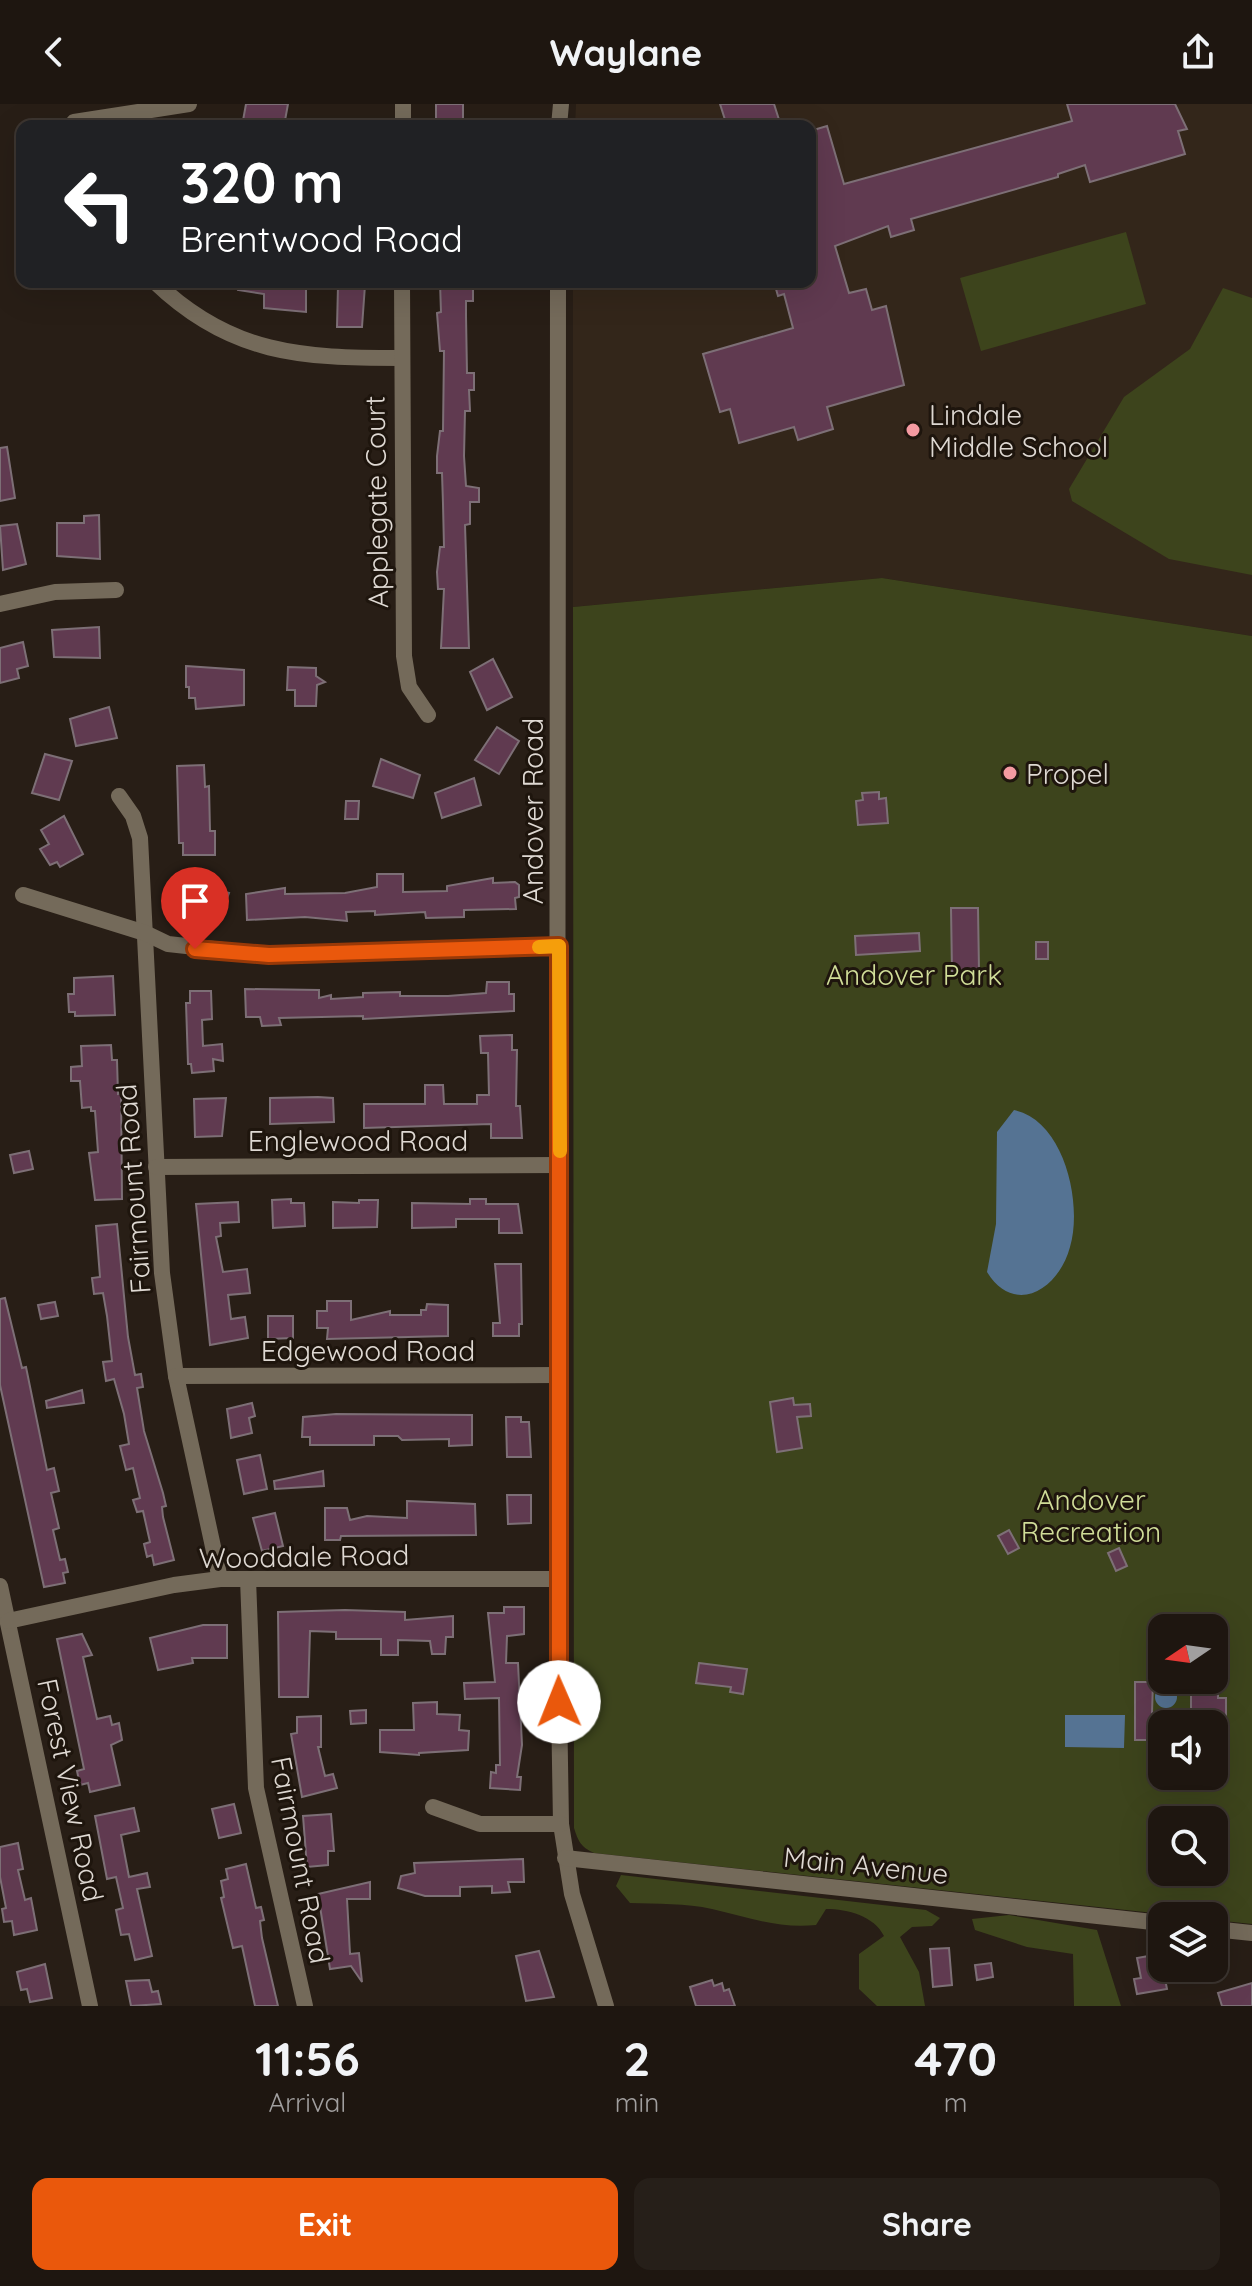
<!DOCTYPE html>
<style>
:root{--surface:#1e1610;--page:#261f19;--text:#f1f3f6;--muted:#a19f9f;--line:#3c3530;--accent:#ea580c}
body{margin:0;font-family:Quicksand,sans-serif;background:var(--page);color:var(--text);height:100vh;display:flex;flex-direction:column;font-size:30px;white-space:nowrap}
*{box-sizing:border-box;margin:0}
p{font-size:26px;color:var(--muted)}
.icon{flex:none;width:44px;height:44px;fill:none;stroke:currentColor;stroke-width:2;stroke-linecap:round;stroke-linejoin:round}
.map{position:relative;height:1902px;overflow:hidden}
.side{display:flex;flex-direction:column;background:var(--surface);flex:1}
.side>*{flex:none}
.guide{position:absolute;left:16px;top:16px;width:800px;height:168px;border-radius:16px;box-shadow:0 8px 32px #0002,0 0 0 2px var(--line);background:#202124;color:#fff;overflow:hidden}
.needle{width:52px;rotate:257deg}
.controls{position:absolute;left:1148px;top:1510px;display:grid;gap:16px}
.controls a{display:grid;place-items:center;width:80px;height:80px;border-radius:16px;background:var(--surface);box-shadow:0 8px 32px #0002,0 0 0 2px var(--line);font-size:40px}
.pin{position:absolute;display:grid;place-items:center;width:68px;height:68px;color:#fff;margin:-82px -34px;border-radius:50% 50% 50% 0;rotate:-45deg;box-shadow:0 0 8px #0007}
.pin .icon{rotate:45deg}
.me{position:absolute;width:88px;margin:-44px;rotate:359deg;stroke-linejoin:round;filter:drop-shadow(0 0 6px #0008)}
.turn{display:flex;align-items:center;gap:28px;height:168px;padding:0 32px;font-size:36px}
.turn .icon{width:104px;height:104px;stroke-width:2.5}
.turn b{display:block;font-size:56px;line-height:68px}
.eta{display:flex;justify-content:space-evenly;align-items:center;height:136px;text-align:center}
.eta b{font-size:48px;font-weight:800;line-height:56px}
.cta{display:flex;gap:16px;margin-top:auto;padding:16px 32px}
.cta a{flex:1;height:92px;border-radius:16px;background:var(--accent);color:#fff;font-size:32px;font-weight:800;line-height:92px;text-align:center}
.cta a+a{background:var(--page);color:var(--text)}
header{display:flex;justify-content:space-between;align-items:center;height:104px;padding:0 32px;background:var(--surface);font-size:36px;font-weight:800}
.map>svg:first-child{display:block}
</style>
<header><svg class="icon" aria-label="back" viewBox="0 0 24 24"><path d="M15 5l-7 7 7 7"/></svg>Waylane<svg class="icon" aria-label="share" viewBox="0 0 24 24"><path d="M12 15V3M7 8l5-5 5 5M5 13v7h14v-7"/></svg></header>
<div class="map">
<svg width="1252" height="1902" viewBox="0 0 1252 1902">
<rect width="100%" height="100%" fill="#281e16"/>
<path fill="#33261a" d="M 576,0 L 1252,0 L 1252,532 L 882,474 L 573,503 L 573,178 L 810,178 L 810,22 L 575,22 Z"/>
<g fill="#3d441c" fill-rule="evenodd">
<path d="M 1126,128 L 1146,200 L 981,247 L 960,174 Z"/>
<path d="M 1223,184 L 1252,194 L 1252,471 L 1169,455 L 1072,397 L 1069,385 L 1124,293 L 1190,245 Z"/>
<path d="M 882,474 L 1252,532 L 1252,1820 L 1214,1816 L 1214,1812 L 1182,1812 L 594,1749 C 581,1743 578,1737 574,1724 L 573,503 ZM 1162,1524 L 1214,1524 L 1214,1576 L 1162,1576 ZM 1162,1620 L 1214,1620 L 1214,1672 L 1162,1672 ZM 1162,1716 L 1214,1716 L 1214,1768 L 1162,1768 Z"/>
<path d="M 621,1771 L 926,1806 L 940,1814 L 932,1822 L 912,1823 L 900,1833 L 919,1868 L 925,1902 L 877,1902 L 859,1885 L 859,1850 L 884,1832 C 874,1812 848,1805 826,1805 L 816,1821 C 778,1825 747,1813 712,1805 C 686,1799 657,1800 630,1799 L 616,1782 Z"/>
<path d="M 1009,1811 L 1097,1826 L 1121,1902 L 1074,1902 L 1073,1850 L 1027,1843 L 975,1826 L 972,1815 Z"/>
</g>
<g fill="#557393">
<path d="M 1014,1006 C 1064,1016 1083,1099 1070,1143 C 1059,1185 1015,1213 987,1168 L 996,1120 L 997,1028 Z"/>
<path d="M 1163,1520 L 1216,1520 L 1216,1581 L 1186,1580 L 1186,1576 L 1214,1576 L 1214,1524 L 1163,1524 Z"/>
<circle cx="1166" cy="1593" r="11"/>
<path d="M 1065,1611 L 1125,1611 L 1124,1644 L 1065,1643 Z"/>
</g>
<g fill="#603a50" stroke="#7d6f76" stroke-width="2">
<path d="M 246,0 L 288,0 L 284,22 L 242,22 Z"/>
<rect x="436" y="0" width="27" height="22"/>
<path d="M 720,0 L 774,0 L 781,22 L 727,22 Z"/>
<path d="M 1067,0 L 1175,0 L 1187,25 L 1178,27 L 1185,50 L 1090,78 L 1085,61 L 1058,70 L 1058,73 L 911,115 L 914,126 L 891,133 L 888,122 L 835,142 L 849,189 L 866,185 L 872,206 L 886,202 L 904,281 L 827,303 L 833,325 L 798,336 L 794,323 L 739,339 L 730,305 L 720,308 L 703,250 L 793,224 L 784,190 L 778,192 L 774,178 L 810,178 L 810,27 L 827,22 L 844,80 L 1072,17 Z"/>
<path d="M 239,178 L 306,178 L 306,208 L 264,204 L 264,190 L 238,186 Z"/>
<path d="M 473,178 L 473,197 L 466,197 L 466,212 L 467,269 L 474,269 L 474,286 L 469,286 L 470,307 L 465,307 L 464,352 L 466,382 L 479,384 L 479,398 L 470,398 L 470,420 L 465,421 L 469,544 L 441,544 L 444,485 L 438,485 L 437,468 L 440,443 L 444,443 L 443,400 L 442,369 L 437,369 L 437,352 L 440,327 L 443,327 L 444,247 L 440,247 L 437,209 L 441,208 L 440,179 Z"/>
<path d="M 365,181 L 362,223 L 337,223 L 338,182 Z"/>
<path d="M 7,343 L 15,394 L 0,397 L 0,344 Z"/>
<path d="M 99,411 L 100,455 L 57,452 L 57,419 L 84,419 L 84,412 Z"/>
<path d="M 17,420 L 26,460 L 3,466 L 0,422 Z"/>
<path d="M 99,523 L 100,554 L 54,553 L 52,526 Z"/>
<path d="M 23,538 L 28,562 L 17,565 L 19,574 L 0,579 L 0,544 Z"/>
<path d="M 493,555 L 512,593 L 487,606 L 470,568 Z"/>
<path d="M 186,562 L 244,566 L 244,601 L 196,605 L 195,594 L 189,594 L 189,583 L 186,583 Z"/>
<path d="M 288,563 L 316,564 L 316,572 L 325,578 L 317,581 L 316,602 L 295,602 L 295,586 L 287,586 Z"/>
<path d="M 109,603 L 117,634 L 76,642 L 70,615 Z"/>
<path d="M 497,623 L 519,637 L 499,670 L 475,656 Z"/>
<path d="M 45,650 L 72,657 L 59,696 L 32,689 Z"/>
<path d="M 381,655 L 420,671 L 413,694 L 373,682 Z"/>
<path d="M 204,661 L 205,683 L 209,682 L 210,727 L 215,727 L 215,751 L 183,751 L 183,739 L 179,739 L 177,662 Z"/>
<path d="M 474,674 L 481,701 L 442,714 L 435,689 Z"/>
<path d="M 879,688 L 879,695 L 886,694 L 888,719 L 858,721 L 856,697 L 863,696 L 862,689 Z"/>
<path d="M 346,697 L 359,697 L 358,715 L 345,715 Z"/>
<path d="M 64,712 L 83,750 L 60,763 L 57,758 L 50,761 L 40,745 L 49,740 L 41,726 Z"/>
<path d="M 377,770 L 403,770 L 403,788 L 447,787 L 447,782 L 493,774 L 493,779 L 515,778 L 519,781 L 519,793 L 515,794 L 516,805 L 464,806 L 464,813 L 426,814 L 425,808 L 375,811 L 375,807 L 346,808 L 347,817 L 305,813 L 247,816 L 246,790 L 285,784 L 285,790 L 345,789 L 377,783 Z"/>
<path d="M 192,779 L 229,789 L 219,817 L 183,804 Z"/>
<path d="M 951,804 L 978,804 L 979,867 L 952,868 Z"/>
<path d="M 919,829 L 920,847 L 856,851 L 855,832 Z"/>
<rect x="1036" y="838" width="12" height="17"/>
<path d="M 113,872 L 115,911 L 75,912 L 75,908 L 69,908 L 68,890 L 74,890 L 74,874 Z"/>
<path d="M 487,878 L 509,878 L 509,890 L 514,890 L 514,907 L 363,915 L 363,912 L 279,914 L 281,921 L 262,922 L 260,913 L 246,913 L 245,885 L 319,886 L 319,894 L 331,891 L 331,895 L 363,893 L 363,889 L 400,888 L 400,892 L 448,892 L 486,889 Z"/>
<path d="M 190,887 L 211,887 L 212,915 L 202,916 L 203,942 L 222,940 L 223,957 L 213,955 L 214,967 L 192,969 L 191,960 L 188,960 L 186,899 L 190,899 Z"/>
<path d="M 512,931 L 512,946 L 517,946 L 516,1002 L 520,1002 L 522,1034 L 491,1034 L 491,1020 L 364,1024 L 364,1000 L 425,1000 L 425,981 L 443,981 L 444,1000 L 477,1000 L 477,991 L 489,991 L 488,949 L 481,949 L 480,932 Z"/>
<path d="M 111,941 L 112,956 L 117,956 L 118,990 L 121,989 L 122,1095 L 95,1096 L 89,1049 L 98,1048 L 95,1007 L 91,1007 L 91,1003 L 82,1004 L 80,977 L 71,977 L 71,963 L 82,962 L 81,942 Z"/>
<path d="M 318,993 L 333,994 L 334,1018 L 270,1020 L 270,994 Z"/>
<path d="M 226,994 L 222,1032 L 195,1033 L 194,995 Z"/>
<path d="M 29,1047 L 33,1065 L 14,1069 L 10,1051 Z"/>
<path d="M 291,1095 L 291,1099 L 304,1099 L 305,1122 L 273,1124 L 272,1096 Z"/>
<path d="M 470,1095 L 486,1095 L 486,1100 L 518,1100 L 522,1129 L 499,1129 L 499,1115 L 456,1115 L 456,1123 L 412,1124 L 412,1099 L 470,1100 Z"/>
<path d="M 359,1096 L 378,1096 L 377,1123 L 333,1124 L 333,1098 L 359,1099 Z"/>
<path d="M 238,1098 L 239,1118 L 220,1119 L 221,1132 L 216,1133 L 223,1168 L 247,1165 L 250,1189 L 228,1191 L 231,1215 L 245,1213 L 248,1234 L 210,1241 L 196,1100 Z"/>
<path d="M 117,1120 L 128,1233 L 135,1271 L 141,1270 L 143,1283 L 137,1284 L 144,1327 L 163,1389 L 166,1402 L 162,1403 L 163,1413 L 174,1456 L 154,1461 L 152,1451 L 147,1453 L 144,1440 L 150,1438 L 143,1407 L 137,1408 L 133,1396 L 140,1394 L 133,1364 L 126,1366 L 120,1342 L 129,1340 L 124,1310 L 114,1275 L 106,1277 L 103,1258 L 112,1257 L 107,1212 L 103,1189 L 94,1190 L 92,1174 L 100,1173 L 96,1122 Z"/>
<path d="M 495,1160 L 521,1160 L 522,1220 L 519,1220 L 519,1232 L 493,1232 L 493,1219 L 500,1219 Z"/>
<path d="M 5,1194 L 22,1264 L 26,1263 L 47,1366 L 54,1364 L 59,1387 L 51,1389 L 59,1424 L 53,1426 L 60,1456 L 65,1455 L 68,1468 L 63,1469 L 65,1479 L 44,1483 L 0,1281 L 0,1195 Z"/>
<path d="M 327,1197 L 351,1197 L 351,1216 L 390,1207 L 390,1211 L 421,1211 L 421,1206 L 426,1206 L 427,1200 L 448,1201 L 448,1232 L 327,1235 L 328,1224 L 317,1224 L 317,1207 L 327,1207 Z"/>
<path d="M 55,1198 L 58,1212 L 41,1215 L 38,1201 Z"/>
<path d="M 268,1212 L 293,1212 L 293,1234 L 268,1235 Z"/>
<path d="M 82,1286 L 84,1299 L 47,1304 L 46,1297 Z"/>
<path d="M 793,1294 L 794,1301 L 810,1300 L 811,1312 L 797,1313 L 802,1344 L 777,1348 L 770,1298 Z"/>
<path d="M 252,1299 L 255,1312 L 249,1314 L 252,1329 L 231,1334 L 227,1305 Z"/>
<path d="M 336,1310 L 472,1311 L 472,1341 L 449,1342 L 449,1335 L 402,1336 L 398,1332 L 374,1332 L 374,1341 L 310,1341 L 310,1333 L 302,1333 L 303,1313 Z"/>
<path d="M 506,1313 L 521,1313 L 521,1318 L 529,1318 L 531,1353 L 507,1353 Z"/>
<path d="M 260,1351 L 267,1385 L 244,1390 L 237,1356 Z"/>
<path d="M 323,1367 L 324,1382 L 275,1385 L 274,1377 Z"/>
<path d="M 507,1391 L 531,1391 L 531,1419 L 508,1420 Z"/>
<path d="M 407,1397 L 475,1400 L 476,1431 L 341,1432 L 340,1436 L 325,1436 L 325,1404 L 347,1404 L 350,1416 L 367,1412 L 407,1414 Z"/>
<path d="M 275,1409 L 283,1442 L 262,1447 L 253,1414 Z"/>
<path d="M 1009,1426 L 1019,1444 L 1008,1450 L 998,1432 Z"/>
<path d="M 1119,1444 L 1127,1462 L 1116,1467 L 1108,1449 Z"/>
<path d="M 504,1503 L 524,1503 L 524,1530 L 507,1532 L 506,1559 L 518,1559 L 522,1641 L 517,1673 L 521,1673 L 520,1686 L 490,1684 L 491,1668 L 496,1669 L 496,1661 L 500,1661 L 499,1594 L 465,1595 L 464,1579 L 495,1578 L 488,1509 L 504,1509 Z"/>
<path d="M 345,1506 L 405,1508 L 405,1516 L 453,1512 L 453,1533 L 446,1533 L 445,1550 L 432,1550 L 430,1537 L 398,1536 L 398,1551 L 381,1551 L 381,1535 L 336,1535 L 336,1528 L 310,1527 L 308,1593 L 279,1593 L 278,1508 Z"/>
<path d="M 203,1521 L 227,1521 L 227,1554 L 192,1554 L 193,1559 L 158,1566 L 150,1534 Z"/>
<path d="M 82,1530 L 92,1551 L 83,1553 L 97,1615 L 110,1612 L 112,1621 L 119,1619 L 122,1636 L 111,1641 L 120,1681 L 90,1688 L 88,1679 L 80,1681 L 77,1667 L 84,1665 L 57,1535 Z"/>
<path d="M 699,1559 L 747,1565 L 743,1590 L 730,1588 L 731,1583 L 696,1579 Z"/>
<path d="M 1135,1578 L 1153,1578 L 1152,1609 L 1162,1609 L 1162,1636 L 1135,1636 Z"/>
<path d="M 1191,1585 L 1218,1585 L 1218,1594 L 1226,1594 L 1226,1620 L 1191,1620 Z"/>
<path d="M 437,1598 L 437,1610 L 460,1611 L 459,1626 L 469,1627 L 468,1646 L 419,1649 L 419,1651 L 380,1648 L 380,1626 L 414,1626 L 413,1599 Z"/>
<path d="M 366,1606 L 366,1619 L 351,1620 L 350,1607 Z"/>
<path d="M 321,1612 L 321,1643 L 318,1643 L 325,1672 L 333,1670 L 337,1684 L 302,1693 L 291,1630 L 297,1629 L 297,1613 Z"/>
<path d="M 234,1700 L 241,1729 L 219,1734 L 212,1705 Z"/>
<path d="M 134,1704 L 139,1727 L 121,1731 L 129,1773 L 147,1769 L 150,1783 L 137,1785 L 152,1852 L 135,1856 L 129,1830 L 121,1831 L 116,1806 L 123,1804 L 116,1773 L 107,1775 L 95,1712 Z"/>
<path d="M 331,1710 L 334,1747 L 328,1747 L 328,1761 L 307,1763 L 303,1712 Z"/>
<path d="M 18,1739 L 23,1765 L 18,1766 L 25,1796 L 31,1794 L 37,1826 L 14,1831 L 12,1817 L 4,1818 L 2,1805 L 6,1804 L 0,1773 L 0,1743 Z"/>
<path d="M 523,1755 L 524,1778 L 508,1778 L 510,1788 L 492,1789 L 492,1782 L 460,1783 L 460,1792 L 425,1792 L 398,1784 L 401,1772 L 415,1769 L 414,1759 Z"/>
<path d="M 246,1760 L 256,1804 L 261,1803 L 264,1816 L 260,1817 L 262,1834 L 278,1902 L 255,1902 L 242,1842 L 233,1844 L 221,1794 L 224,1793 L 221,1777 L 228,1775 L 226,1765 Z"/>
<path d="M 370,1778 L 370,1795 L 347,1795 L 350,1850 L 359,1849 L 362,1878 L 351,1862 L 330,1865 L 318,1790 Z"/>
<path d="M 949,1844 L 952,1881 L 933,1883 L 930,1845 Z"/>
<path d="M 539,1847 L 554,1893 L 526,1897 L 516,1852 Z"/>
<path d="M 1160,1850 L 1167,1885 L 1137,1890 L 1134,1875 L 1141,1874 L 1137,1854 Z"/>
<path d="M 991,1859 L 993,1873 L 977,1876 L 975,1861 Z"/>
<path d="M 45,1860 L 52,1894 L 30,1898 L 27,1885 L 21,1886 L 17,1868 Z"/>
<path d="M 149,1876 L 152,1888 L 158,1887 L 161,1900 L 131,1902 L 126,1877 Z"/>
<path d="M 712,1876 L 714,1882 L 722,1879 L 724,1887 L 729,1885 L 735,1902 L 696,1902 L 690,1883 Z"/>
<path d="M 1252,1879 L 1252,1902 L 1222,1902 L 1218,1889 Z"/>
</g>
<g fill="none" stroke-linecap="round" stroke-linejoin="round">
<g stroke="#746a5a" stroke-width="16">
<path d="M 74,18 L 189,0"/>
<path d="M 403,22 L 403,0"/>
<path d="M 559,22 L 561,0"/>
<path d="M 155,178 C 231,251 302,254 401,254"/>
<path d="M 402,178 L 404,552 L 409,583 L 428,611"/>
<path d="M 558,178 L 557,1475 L 561,1720 L 572,1790 L 606,1902"/>
<path d="M 0,500 L 55,488 L 116,486"/>
<path d="M 119,692 L 133,712 L 140,734 L 162,1169 L 176,1272 L 220,1475"/>
<path d="M 23,791 L 145,829 L 168,840 L 269,851 L 559,842"/>
<path d="M 156,1063 L 560,1061"/>
<path d="M 176,1272 L 560,1271"/>
<path d="M 248,1475 L 256,1684 L 305,1902"/>
<path d="M 0,1482 L 90,1902"/>
<path d="M 8,1517 L 174,1481 L 220,1475 L 557,1475"/>
<path d="M 433,1703 L 480,1720 L 561,1720"/>
<path d="M 565,1754 L 1162,1819"/>
<path d="M 1214,1825 L 1252,1829"/>
</g>
</g>
<g fill="none" stroke-linecap="round" stroke-linejoin="round">
<defs>
<path id="route" d="M 195,845 L 269,851 L 559,842 L 559,1598"/>
</defs>
<use href="#route" stroke="#983908" stroke-width="20"/>
<use href="#route" stroke="#ea580c" stroke-width="14"/>
<path stroke="#f59e0b" stroke-width="14" d="M 539,843 L 559,842 L 560,1047"/>
</g>
<g fill="#f49aa1" stroke="#1e150d" stroke-width="3">
<circle cx="913" cy="326" r="8"/>
<circle cx="1010" cy="669" r="8"/>
</g>
<g text-anchor="middle" dominant-baseline="central" stroke-width="6" stroke-linejoin="round" paint-order="stroke">
<g font-size="28" fill="#ded8d2" stroke="#1e150d" text-anchor="start">
<text x="929" y="310">Lindale<tspan x="929" dy="32">Middle School</tspan></text>
<text x="1026" y="669">Propel</text>
</g>
<g font-size="28" fill="#ded8d2" stroke="#1e150d">
<text transform="translate(376 398) rotate(-91)">Applegate Court</text>
<text transform="translate(532 707) rotate(-90)">Andover Road</text>
<text x="358" y="1036">Englewood Road</text>
<text transform="translate(133 1085) rotate(-94)">Fairmount Road</text>
<text x="368" y="1246">Edgewood Road</text>
<text transform="translate(304 1452) rotate(-1)">Wooddale Road</text>
<text transform="translate(71 1686) rotate(78)">Forest View Road</text>
<text transform="translate(301 1756) rotate(79)">Fairmount Road</text>
<text transform="translate(866 1761) rotate(6)">Main Avenue</text>
</g>
<g font-size="28" fill="#d0dd98" stroke="#1e150d">
<text x="914" y="870">Andover Park</text>
<text x="1091" y="1395">Andover<tspan x="1091" dy="32">Recreation</tspan></text>
</g>
</g>
</svg>
<div class="controls">
<a><svg class="needle" viewBox="-14 -14 28 28"><path d="M0-13l5 13h-10z" fill="#e53935"/><path d="M0 13l5-13h-10z" fill="#a19f9f"/></svg></a>
<a><svg class="icon" aria-label="sound" viewBox="0 0 24 24"><path d="M4 9h4l5-4v14l-5-4H4zM17 9q2 3 0 6"/></svg></a>
<a><svg class="icon" aria-label="search" viewBox="0 0 24 24"><circle cx="10" cy="10" r="6"/><path d="M15 15l6 6"/></svg></a>
<a><svg class="icon" aria-label="layers" viewBox="0 0 24 24"><path d="M12 4l9 5-9 5-9-5zM3 14l9 5 9-5"/></svg></a>
</div>
<div class="pin" style="left:195px;top:845px;background:#d93025"><svg class="icon" aria-label="arrive" viewBox="0 0 24 24"><path d="M6 21V4h12l-3 4 3 4H6"/></svg></div>
<svg class="me" style="left:559px;top:1598px" viewBox="-20 -20 40 40"><circle r="19" fill="#fff"/><path d="M0-13L10 11 0 6-10 11z" fill="#ea580c"/></svg>
<div class="guide">
<div class="turn"><svg class="icon" aria-label="left" viewBox="0 0 24 24"><path d="M17 20v-9H6M10 6l-5 5 5 5"/></svg><div><b>320 m</b>Brentwood Road</div></div>
</div>
</div>
<section class="side">
<div class="eta">
<div><b>11:56</b><p>Arrival</p></div>
<div><b>2</b><p>min</p></div>
<div><b>470</b><p>m</p></div>
</div>
<div class="cta"><a>Exit</a><a>Share</a></div>
</section>
